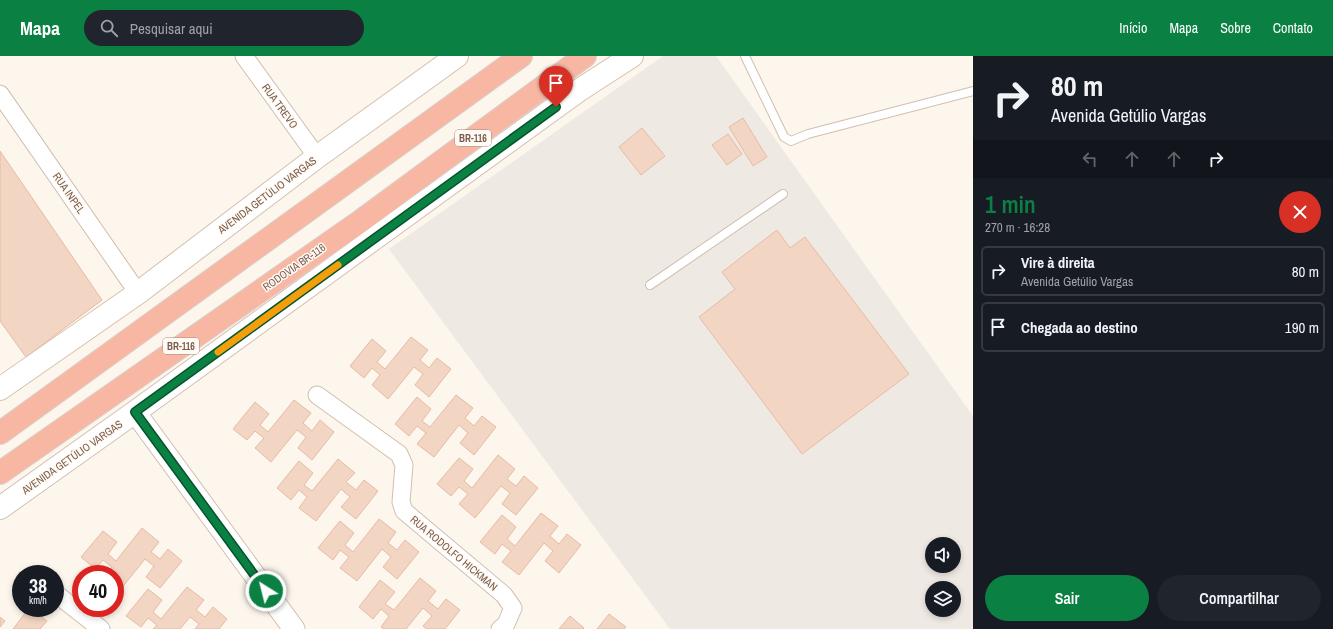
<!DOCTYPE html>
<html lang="pt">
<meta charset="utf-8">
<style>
:root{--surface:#171b24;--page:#20242c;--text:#f1f3f6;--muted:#9ea1a6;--line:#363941;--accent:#0b8043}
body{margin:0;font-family:"Archivo Narrow",sans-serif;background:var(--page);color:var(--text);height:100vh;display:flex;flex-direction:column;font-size:15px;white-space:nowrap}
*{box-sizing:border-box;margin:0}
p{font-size:13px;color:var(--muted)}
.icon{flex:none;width:22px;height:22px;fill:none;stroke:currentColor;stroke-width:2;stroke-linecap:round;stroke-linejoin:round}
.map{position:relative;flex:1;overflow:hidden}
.panel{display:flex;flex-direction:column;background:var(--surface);width:360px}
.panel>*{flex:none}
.guide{background:#171b24;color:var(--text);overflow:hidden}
.fabs{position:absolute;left:925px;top:481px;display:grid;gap:8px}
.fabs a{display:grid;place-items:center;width:36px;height:36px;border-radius:50%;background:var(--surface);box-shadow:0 2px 6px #0003;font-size:20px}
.speed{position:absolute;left:12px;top:509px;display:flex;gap:8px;font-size:20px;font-weight:700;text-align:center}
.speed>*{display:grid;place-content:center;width:52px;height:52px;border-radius:50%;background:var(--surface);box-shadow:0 2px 6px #0003;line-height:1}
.speed small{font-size:10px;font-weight:400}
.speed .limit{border:6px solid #d22;background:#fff;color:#111}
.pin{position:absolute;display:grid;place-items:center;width:34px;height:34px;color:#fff;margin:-41px -17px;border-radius:50% 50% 50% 0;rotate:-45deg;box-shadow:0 0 4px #0007}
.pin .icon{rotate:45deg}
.me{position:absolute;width:44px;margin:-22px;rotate:324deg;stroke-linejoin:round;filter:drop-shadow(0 0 3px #0008)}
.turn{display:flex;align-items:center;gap:14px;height:84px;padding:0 12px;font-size:18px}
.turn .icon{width:52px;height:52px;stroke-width:2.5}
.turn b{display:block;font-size:28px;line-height:34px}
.lanes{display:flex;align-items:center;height:38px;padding:0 12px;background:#0003;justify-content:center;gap:20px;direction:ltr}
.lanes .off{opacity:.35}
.round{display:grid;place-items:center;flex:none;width:42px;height:42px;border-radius:21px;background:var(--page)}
.headline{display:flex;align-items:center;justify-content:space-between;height:68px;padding:0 12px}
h1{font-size:24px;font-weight:600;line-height:30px;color:var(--accent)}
.action{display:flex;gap:8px;margin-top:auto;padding:8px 12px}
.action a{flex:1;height:46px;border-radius:24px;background:var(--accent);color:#fff;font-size:16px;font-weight:600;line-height:46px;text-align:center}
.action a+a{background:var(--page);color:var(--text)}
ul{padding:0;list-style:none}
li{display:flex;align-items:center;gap:12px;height:50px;margin:0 8px 6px;padding:0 4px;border:2px solid var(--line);border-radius:6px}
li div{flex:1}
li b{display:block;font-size:15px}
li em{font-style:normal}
header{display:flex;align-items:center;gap:24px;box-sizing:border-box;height:56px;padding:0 20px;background:var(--accent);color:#fff}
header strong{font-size:19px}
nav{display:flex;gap:22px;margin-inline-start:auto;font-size:14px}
.search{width:280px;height:36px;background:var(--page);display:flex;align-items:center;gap:10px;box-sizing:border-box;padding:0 14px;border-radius:22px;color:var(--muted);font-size:15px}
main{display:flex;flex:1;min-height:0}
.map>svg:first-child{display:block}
</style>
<header>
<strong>Mapa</strong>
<div class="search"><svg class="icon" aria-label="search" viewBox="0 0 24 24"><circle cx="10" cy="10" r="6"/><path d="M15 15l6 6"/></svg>Pesquisar aqui</div>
<nav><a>Início</a><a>Mapa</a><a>Sobre</a><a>Contato</a></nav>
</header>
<main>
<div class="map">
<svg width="973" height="573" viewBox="0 0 973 573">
<rect width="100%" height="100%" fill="#fdf6ec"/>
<path fill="#efe9e4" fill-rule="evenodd" d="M 663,0 L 716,0 L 973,360 L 973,573 L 670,573 L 389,193 ZM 932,488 L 954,488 L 954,510 L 932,510 ZM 932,532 L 954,532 L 954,554 L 932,554 Z"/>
<g fill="#f3d5c3" stroke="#e6bba3">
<path d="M 743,62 L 767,101 L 753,110 L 729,71 Z"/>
<path d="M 642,72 L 665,100 L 641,119 L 619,91 Z"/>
<path d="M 728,78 L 742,98 L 727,109 L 712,89 Z"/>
<path d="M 0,95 L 102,244 L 26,301 L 0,265 Z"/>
<path d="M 777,174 L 790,192 L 805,181 L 909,318 L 802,398 L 699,261 L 735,233 L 722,216 Z"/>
<path d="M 411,281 L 428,294 L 420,304 L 429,312 L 437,302 L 451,313 L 429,341 L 415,329 L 423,318 L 414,311 L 388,343 L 372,329 L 380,319 L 372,312 L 364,322 L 350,310 L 372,283 L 386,295 L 377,306 L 385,313 Z"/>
<path d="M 456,339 L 473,352 L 465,362 L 474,370 L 482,360 L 496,371 L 474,399 L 460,387 L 468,377 L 459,369 L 434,401 L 417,388 L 426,377 L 417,370 L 409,380 L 395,368 L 417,341 L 431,353 L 422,365 L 430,371 Z"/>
<path d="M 294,344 L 311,357 L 303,367 L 312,375 L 320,364 L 334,376 L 312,404 L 298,392 L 306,381 L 297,374 L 271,406 L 255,392 L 264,382 L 255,375 L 247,384 L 233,373 L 255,346 L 269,358 L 260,369 L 268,376 Z"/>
<path d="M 498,399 L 515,413 L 507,423 L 516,430 L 524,420 L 538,432 L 516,459 L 502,448 L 510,437 L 501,430 L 475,462 L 459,448 L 468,438 L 459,431 L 451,440 L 437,428 L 459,402 L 473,413 L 464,425 L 472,432 Z"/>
<path d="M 338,403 L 355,417 L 346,426 L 356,434 L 364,424 L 378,435 L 356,463 L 341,451 L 350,441 L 341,433 L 316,465 L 299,452 L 307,441 L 299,434 L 291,444 L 277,432 L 299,405 L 313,417 L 304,429 L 312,435 Z"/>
<path d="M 541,457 L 558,470 L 550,480 L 559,488 L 567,478 L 581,489 L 559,517 L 545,505 L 553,495 L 544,487 L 519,519 L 502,506 L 511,495 L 502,488 L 495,498 L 480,486 L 502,459 L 516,471 L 507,483 L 515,490 Z"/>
<path d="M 379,463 L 396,476 L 388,487 L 397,494 L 405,484 L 419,496 L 397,523 L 383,511 L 391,501 L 382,493 L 357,525 L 340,512 L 349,501 L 340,494 L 333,504 L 318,492 L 340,465 L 354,477 L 345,489 L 353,496 Z"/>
<path d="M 142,472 L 159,486 L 151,496 L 160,503 L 168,493 L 182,505 L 160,532 L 146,521 L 154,510 L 145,503 L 120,534 L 115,531 L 115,518 L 106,518 L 112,511 L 103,504 L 95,513 L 81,501 L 103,475 L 117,486 L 108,498 L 116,505 Z"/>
<path d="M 420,522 L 436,535 L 428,545 L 438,553 L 446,543 L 460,554 L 445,573 L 427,573 L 423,570 L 432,560 L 423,552 L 406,573 L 384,573 L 381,571 L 389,560 L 381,553 L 373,563 L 359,551 L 380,524 L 395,536 L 385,548 L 394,554 Z"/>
<path d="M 187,531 L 204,544 L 196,554 L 205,561 L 213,551 L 227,563 L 219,573 L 195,573 L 199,568 L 190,561 L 180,573 L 153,573 L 157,569 L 148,562 L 141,571 L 126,560 L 148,533 L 162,544 L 153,556 L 161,563 Z"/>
<path d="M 29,552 L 47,565 L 40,573 L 13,573 Z"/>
<path d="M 609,558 L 626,571 L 624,573 L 597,573 Z"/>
<path d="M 570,560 L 584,572 L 583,573 L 559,573 Z"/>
<path d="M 0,561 L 5,565 L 0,571 Z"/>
</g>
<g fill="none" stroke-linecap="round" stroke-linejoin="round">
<defs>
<g id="service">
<path d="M 745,0 L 784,81 L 791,85 L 808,78 L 973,35"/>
<path d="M 650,229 L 783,138"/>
</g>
<g id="minor">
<path d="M 244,0 L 317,101"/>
<path d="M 0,38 L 138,237"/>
<path d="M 317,339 L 399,398 L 404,409 L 401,446 L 404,455 L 504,539 L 513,552 L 506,568 L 500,573"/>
<path d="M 55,537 L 101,573"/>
</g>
<path id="tertiary" d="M 135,356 L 294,573"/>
<g id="secondary">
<path d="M 0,333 L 138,237 L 317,101 L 457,0"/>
<path d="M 0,452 L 135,356 L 578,35 L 632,0"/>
</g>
<g id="motorway">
<path d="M 0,377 L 521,0"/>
<path d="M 0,417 L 362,164 L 585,0"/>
</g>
</defs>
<use href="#service" stroke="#d1beb0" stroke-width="10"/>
<use href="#minor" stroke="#d1beb0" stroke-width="19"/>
<use href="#tertiary" stroke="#d1beb0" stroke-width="23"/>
<use href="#secondary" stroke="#d6c0b0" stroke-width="24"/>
<use href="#motorway" stroke="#dad1cd" stroke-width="24"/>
<use href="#service" stroke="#fff" stroke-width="8"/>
<use href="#minor" stroke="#fff" stroke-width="17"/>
<use href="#tertiary" stroke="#fff" stroke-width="21"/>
<use href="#secondary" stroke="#fff" stroke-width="22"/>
<use href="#motorway" stroke="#f7b7a3" stroke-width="22"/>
</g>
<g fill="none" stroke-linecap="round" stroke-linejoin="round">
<defs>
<path id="route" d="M 266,535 L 135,356 L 556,51"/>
</defs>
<use href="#route" stroke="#07532c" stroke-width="10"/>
<use href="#route" stroke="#0b8043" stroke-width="7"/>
<path stroke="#f59e0b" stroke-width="7" d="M 218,296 L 338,209"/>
</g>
<g text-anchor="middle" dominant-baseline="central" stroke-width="3" stroke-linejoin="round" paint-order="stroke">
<g fill="#fffaf3" stroke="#a28b7f" stroke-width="1">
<rect x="455" y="74" width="36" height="16" rx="3"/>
<rect x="163" y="282" width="36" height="16" rx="3"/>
</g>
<g font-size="10" font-weight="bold" fill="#7a5c4d">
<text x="473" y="82">BR-116</text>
<text x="181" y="290">BR-116</text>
</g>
<g font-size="11" fill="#7a5c4d" stroke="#fffaf3">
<text transform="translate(280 50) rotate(54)">RUA TREVO</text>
<text transform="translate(69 137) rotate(55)">RUA INPEL</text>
<text transform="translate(267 139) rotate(-37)">AVENIDA GETÚLIO VARGAS</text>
<text transform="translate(294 211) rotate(-35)">RODOVIA BR-116</text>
<text transform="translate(72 401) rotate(-35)">AVENIDA GETÚLIO VARGAS</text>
<text transform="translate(454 497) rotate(40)">RUA RODOLFO HICKMAN</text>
</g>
</g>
</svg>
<div class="fabs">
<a><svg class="icon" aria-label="sound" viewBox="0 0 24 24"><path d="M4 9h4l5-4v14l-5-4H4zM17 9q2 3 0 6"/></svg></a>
<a><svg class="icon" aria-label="layers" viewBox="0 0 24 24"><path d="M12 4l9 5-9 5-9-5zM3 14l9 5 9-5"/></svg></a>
</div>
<div class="speed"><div>38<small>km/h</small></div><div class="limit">40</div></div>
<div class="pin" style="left:556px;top:51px;background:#d93025"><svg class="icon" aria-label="arrive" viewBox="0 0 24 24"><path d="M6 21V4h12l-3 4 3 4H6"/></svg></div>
<svg class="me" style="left:266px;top:535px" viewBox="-20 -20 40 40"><circle r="17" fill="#0b8043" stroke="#fff" stroke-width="3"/><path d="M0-11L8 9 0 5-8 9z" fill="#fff"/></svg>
</div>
<section class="panel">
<div class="guide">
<div class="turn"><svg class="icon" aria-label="right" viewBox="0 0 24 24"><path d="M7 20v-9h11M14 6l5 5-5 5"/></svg><div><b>80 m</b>Avenida Getúlio Vargas</div></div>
<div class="lanes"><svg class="icon off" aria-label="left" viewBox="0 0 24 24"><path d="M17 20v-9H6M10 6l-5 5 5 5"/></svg><svg class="icon off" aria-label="ahead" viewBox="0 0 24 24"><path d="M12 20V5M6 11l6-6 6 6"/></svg><svg class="icon off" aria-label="ahead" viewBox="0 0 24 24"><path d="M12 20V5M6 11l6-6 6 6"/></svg><svg class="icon" aria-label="right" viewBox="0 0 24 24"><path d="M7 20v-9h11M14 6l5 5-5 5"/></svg></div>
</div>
<div class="headline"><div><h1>1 min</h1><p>270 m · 16:28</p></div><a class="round" style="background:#d93025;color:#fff"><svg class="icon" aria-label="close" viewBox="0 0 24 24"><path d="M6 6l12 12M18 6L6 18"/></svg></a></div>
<ul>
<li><svg class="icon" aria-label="right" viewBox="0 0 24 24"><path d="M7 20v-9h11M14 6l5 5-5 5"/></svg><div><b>Vire à direita</b><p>Avenida Getúlio Vargas</p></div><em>80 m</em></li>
<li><svg class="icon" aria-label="arrive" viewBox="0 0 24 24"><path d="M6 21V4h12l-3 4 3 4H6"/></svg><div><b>Chegada ao destino</b></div><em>190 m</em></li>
</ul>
<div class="action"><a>Sair</a><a>Compartilhar</a></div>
</section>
</main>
